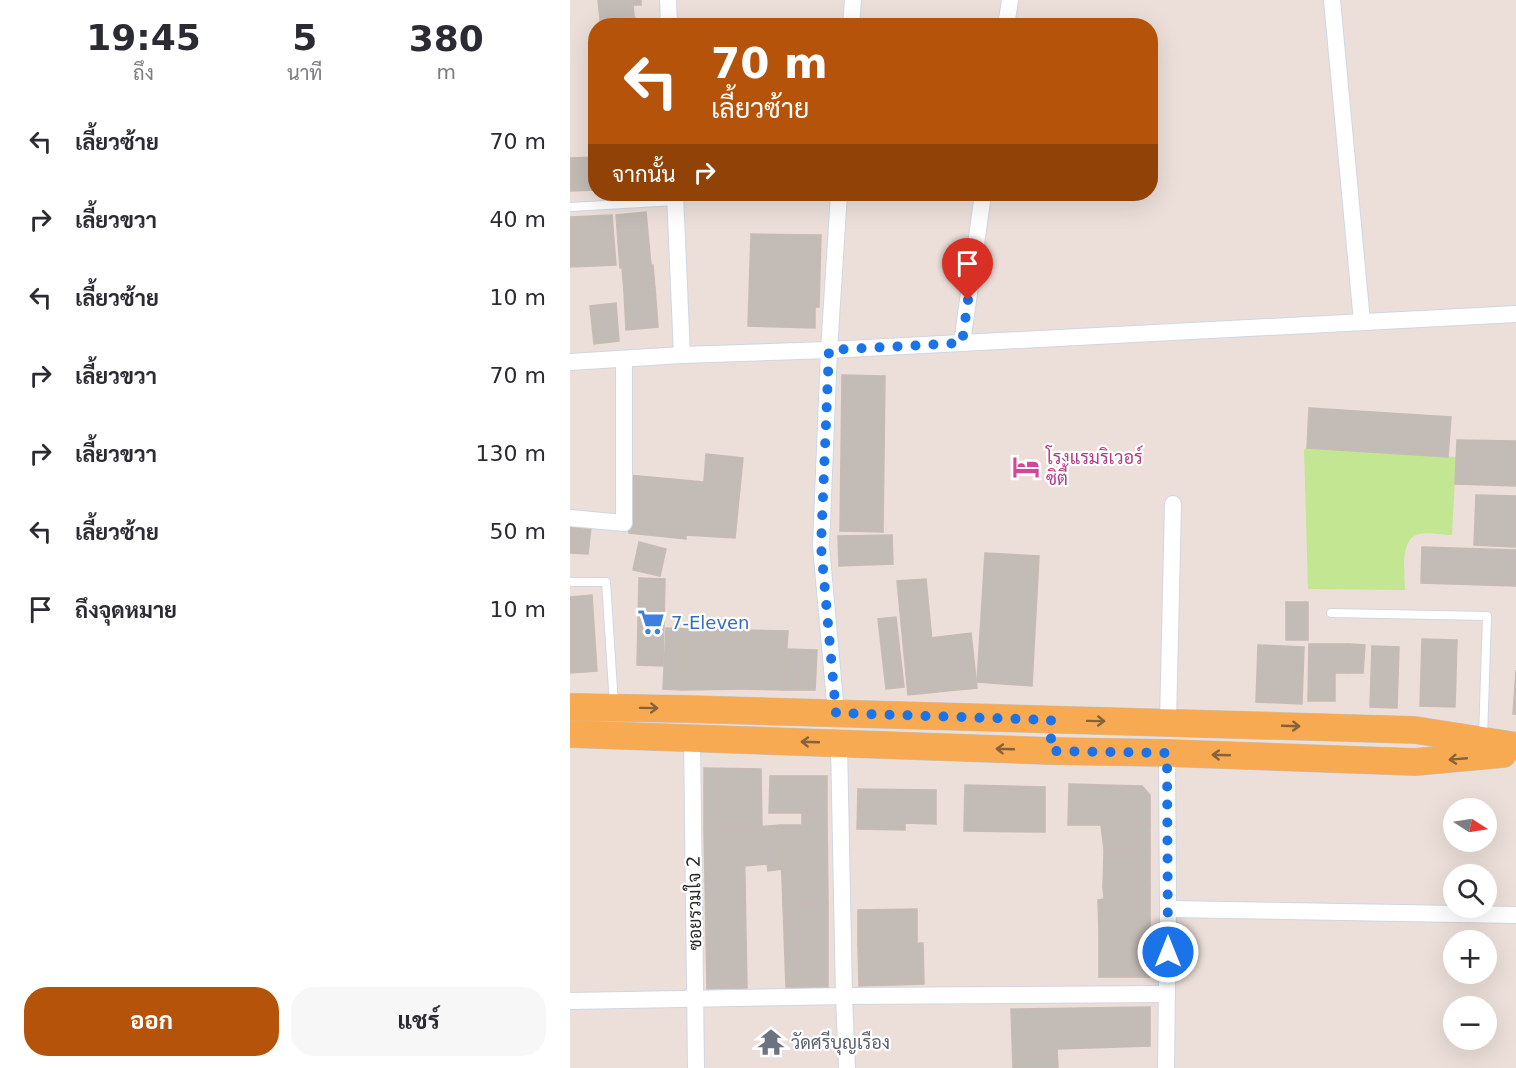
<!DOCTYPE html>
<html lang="th">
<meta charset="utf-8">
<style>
:root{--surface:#fff;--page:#f7f7f7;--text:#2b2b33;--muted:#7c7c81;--accent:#b45309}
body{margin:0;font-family:"DejaVu Sans",Sarabun,sans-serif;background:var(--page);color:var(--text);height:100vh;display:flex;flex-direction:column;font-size:22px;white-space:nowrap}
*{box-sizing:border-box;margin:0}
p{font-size:20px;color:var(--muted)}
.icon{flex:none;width:33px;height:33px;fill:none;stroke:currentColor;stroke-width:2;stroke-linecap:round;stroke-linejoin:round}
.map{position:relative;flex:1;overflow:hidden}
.panel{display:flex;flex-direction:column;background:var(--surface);width:570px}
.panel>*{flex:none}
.top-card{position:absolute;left:18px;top:18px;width:570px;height:183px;border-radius:24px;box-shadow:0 6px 24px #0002;background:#b45309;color:#fff;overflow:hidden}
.needle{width:39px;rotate:102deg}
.tools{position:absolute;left:873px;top:798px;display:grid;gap:12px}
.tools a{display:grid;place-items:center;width:54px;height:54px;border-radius:50%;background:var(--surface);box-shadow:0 6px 24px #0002;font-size:30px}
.pin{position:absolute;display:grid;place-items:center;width:51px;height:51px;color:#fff;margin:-62px -26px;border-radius:50% 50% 50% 0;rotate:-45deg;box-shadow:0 0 6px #0007}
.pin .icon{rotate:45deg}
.me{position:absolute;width:66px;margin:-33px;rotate:0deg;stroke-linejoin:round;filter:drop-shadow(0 0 4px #0008)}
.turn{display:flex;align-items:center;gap:21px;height:126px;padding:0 24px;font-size:27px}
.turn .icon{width:78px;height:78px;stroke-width:2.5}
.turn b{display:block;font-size:42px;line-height:51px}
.then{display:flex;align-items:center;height:57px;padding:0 24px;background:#0003;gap:12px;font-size:22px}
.eta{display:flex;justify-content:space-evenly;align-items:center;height:102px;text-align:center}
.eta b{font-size:36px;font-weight:700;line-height:42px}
.button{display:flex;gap:12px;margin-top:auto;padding:12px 24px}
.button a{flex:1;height:69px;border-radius:24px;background:var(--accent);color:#fff;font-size:24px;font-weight:700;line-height:69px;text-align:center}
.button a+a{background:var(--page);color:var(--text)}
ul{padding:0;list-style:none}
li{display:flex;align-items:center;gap:18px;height:78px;padding:0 24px}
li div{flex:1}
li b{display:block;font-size:22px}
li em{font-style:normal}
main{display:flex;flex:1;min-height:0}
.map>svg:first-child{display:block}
</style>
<main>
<section class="panel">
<div class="eta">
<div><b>19:45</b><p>ถึง</p></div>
<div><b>5</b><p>นาที</p></div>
<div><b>380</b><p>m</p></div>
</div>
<ul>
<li><svg class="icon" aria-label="left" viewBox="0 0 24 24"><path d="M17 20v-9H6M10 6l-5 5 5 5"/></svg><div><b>เลี้ยวซ้าย</b></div><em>70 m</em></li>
<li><svg class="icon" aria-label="right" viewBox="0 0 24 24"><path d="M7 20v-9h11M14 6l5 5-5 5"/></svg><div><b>เลี้ยวขวา</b></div><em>40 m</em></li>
<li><svg class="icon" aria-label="left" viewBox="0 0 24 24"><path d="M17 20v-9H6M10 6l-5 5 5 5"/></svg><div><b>เลี้ยวซ้าย</b></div><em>10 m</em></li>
<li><svg class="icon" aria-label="right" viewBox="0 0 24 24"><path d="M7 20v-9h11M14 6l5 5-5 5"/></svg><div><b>เลี้ยวขวา</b></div><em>70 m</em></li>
<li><svg class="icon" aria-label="right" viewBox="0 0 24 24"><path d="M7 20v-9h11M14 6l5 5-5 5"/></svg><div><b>เลี้ยวขวา</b></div><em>130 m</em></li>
<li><svg class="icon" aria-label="left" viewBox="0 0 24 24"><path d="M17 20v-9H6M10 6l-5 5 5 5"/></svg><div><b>เลี้ยวซ้าย</b></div><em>50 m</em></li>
<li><svg class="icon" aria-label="arrive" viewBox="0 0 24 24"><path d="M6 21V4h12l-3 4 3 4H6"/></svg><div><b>ถึงจุดหมาย</b></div><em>10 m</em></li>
</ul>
<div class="button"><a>ออก</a><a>แชร์</a></div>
</section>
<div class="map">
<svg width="946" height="1068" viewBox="0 0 946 1068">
<rect width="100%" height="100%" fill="#ecdfd9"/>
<path fill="#c2e691" d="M 737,448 L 886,457 L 882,535 C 872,535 859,532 849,534 C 829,539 835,574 835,590 L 738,589 L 734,449 Z"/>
<g fill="#c3bbb5" stroke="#c7bbb3" stroke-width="1.5">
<path d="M 28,0 L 71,0 L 71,5 L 63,5 L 64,16 L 30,19 Z"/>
<path d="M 65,17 L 66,25 L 73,26 L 31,26 L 30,20 Z"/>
<path d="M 26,157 L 26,190 L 0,191 L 0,158 Z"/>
<path d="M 46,194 L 79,194 L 80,195 L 46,197 Z"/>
<path d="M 76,212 L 81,265 L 50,268 L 46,215 Z"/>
<path d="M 42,215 L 46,265 L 0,267 L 0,217 Z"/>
<path d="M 181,234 L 251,235 L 249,307 L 245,307 L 245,328 L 178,326 Z"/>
<path d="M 81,265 L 83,265 L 85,288 L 54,291 L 52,268 Z"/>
<path d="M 85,288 L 88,327 L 56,330 L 54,291 Z"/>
<path d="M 46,303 L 49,341 L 24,344 L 20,306 Z"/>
<path d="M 272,375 L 315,376 L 313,532 L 270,531 Z"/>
<path d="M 739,408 L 881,417 L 878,457 L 737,448 Z"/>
<path d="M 887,440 L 946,441 L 946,486 L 885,484 Z"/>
<path d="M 136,454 L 173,458 L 165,538 L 116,535 L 116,539 L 59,533 L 58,475 L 134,482 Z"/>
<path d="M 906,495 L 946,496 L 946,547 L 904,545 Z"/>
<path d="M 0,525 L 21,527 L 18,554 L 0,553 Z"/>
<path d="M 322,535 L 323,564 L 269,566 L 268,536 Z"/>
<path d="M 69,542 L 96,549 L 90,576 L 63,570 Z"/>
<path d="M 852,547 L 946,550 L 946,586 L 851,583 Z"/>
<path d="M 415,553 L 469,556 L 462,686 L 407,682 Z"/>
<path d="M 69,578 L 95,579 L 93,666 L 67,665 Z"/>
<path d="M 356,579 L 367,692 L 338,695 L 327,581 Z"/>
<path d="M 22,595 L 27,671 L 0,673 L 0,597 Z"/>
<rect x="716" y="602" width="22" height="38"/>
<path d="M 326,617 L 334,687 L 316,689 L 308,619 Z"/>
<path d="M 96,628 L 116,629 L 112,690 L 93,689 Z"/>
<path d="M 116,629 L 174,630 L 172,689 L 112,690 Z"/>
<path d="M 174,630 L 218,631 L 214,690 L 172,689 Z"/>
<path d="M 401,633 L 407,688 L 367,692 L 361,638 Z"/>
<path d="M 852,639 L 887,640 L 885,707 L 850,706 Z"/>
<path d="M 739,644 L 779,644 L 779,673 L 765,673 L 765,701 L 738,701 Z"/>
<path d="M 779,644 L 795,645 L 793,673 L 779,673 Z"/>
<path d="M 688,645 L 734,647 L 732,704 L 686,702 Z"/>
<path d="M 802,646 L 829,647 L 827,708 L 800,707 Z"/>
<path d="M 217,649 L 247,650 L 245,690 L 214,690 Z"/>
<path d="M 946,670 L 946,714 L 943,714 Z"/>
<path d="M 134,768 L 191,769 L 192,827 L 134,829 Z"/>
<path d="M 200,776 L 257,776 L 257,813 L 199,813 Z"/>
<path d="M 499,784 L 572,786 L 580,795 L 580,825 L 498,825 Z"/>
<path d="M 395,785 L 475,787 L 475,832 L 394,831 Z"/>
<path d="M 288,789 L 366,790 L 366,824 L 335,823 L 335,830 L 287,829 Z"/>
<path d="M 232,813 L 257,813 L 258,904 L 213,905 L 210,825 L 232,825 Z"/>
<path d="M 210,825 L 212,869 L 198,871 L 197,864 L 175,866 L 174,828 Z"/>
<path d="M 531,825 L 580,825 L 580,850 L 534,850 Z"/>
<path d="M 174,828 L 177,988 L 137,989 L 134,829 Z"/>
<path d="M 534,850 L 580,850 L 580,886 L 533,887 Z"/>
<path d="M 580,886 L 580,931 L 529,932 L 528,900 L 534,899 L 533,887 Z"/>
<path d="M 258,904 L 258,988 L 216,987 L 213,905 Z"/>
<path d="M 347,909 L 347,943 L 288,945 L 288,910 Z"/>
<path d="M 580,931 L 580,977 L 529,977 L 529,932 Z"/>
<path d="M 353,943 L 354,984 L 289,986 L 288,945 Z"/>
<path d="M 580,1007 L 580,1046 L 487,1049 L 488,1068 L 443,1068 L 441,1009 Z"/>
</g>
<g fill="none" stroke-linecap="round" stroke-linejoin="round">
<defs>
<g id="service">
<path d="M 0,207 L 106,201"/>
<path d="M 0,582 L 36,582 L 44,705"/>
<path d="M 761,613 L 917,616 L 913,738"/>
</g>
<g id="minor">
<path d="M 98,0 L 99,26"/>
<path d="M 762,0 L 792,322"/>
<path d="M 281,26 L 283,0"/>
<path d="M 436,26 L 440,0"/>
<path d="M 105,194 L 112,355"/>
<path d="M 392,343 L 413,194"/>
<path d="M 0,362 L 112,355 L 259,350 L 946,314"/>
<path d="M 0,518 L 54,523 L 54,359"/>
<path d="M 266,713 L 251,546 L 259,350 L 269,194"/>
<path d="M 598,722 L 603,504"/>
<path d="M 122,737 L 126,1068"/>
<path d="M 269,743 L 274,996 L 277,1068"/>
<path d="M 598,909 L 946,915"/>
<path d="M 0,1001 L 274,996 L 597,994"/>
<path d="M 596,1068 L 598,909 L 597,753"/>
</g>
<g id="primary">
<path d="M 0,707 L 117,709 L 845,730 L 946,746"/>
<path d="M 0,734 L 481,751 L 597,753 L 845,762 L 933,754"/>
</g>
</defs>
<use href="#service" stroke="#ced7e2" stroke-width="10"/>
<use href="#minor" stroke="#ced7e2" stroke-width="18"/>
<use href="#primary" stroke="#c3c3c3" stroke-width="28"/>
<use href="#service" stroke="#fff" stroke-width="8"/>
<use href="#minor" stroke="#fff" stroke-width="16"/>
<use href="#primary" stroke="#f8aa52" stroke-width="27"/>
</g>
<defs><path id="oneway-shaft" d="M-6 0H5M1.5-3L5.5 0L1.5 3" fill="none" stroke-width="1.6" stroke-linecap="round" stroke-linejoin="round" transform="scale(1.5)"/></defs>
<g stroke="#86623b">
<use href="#oneway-shaft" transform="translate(79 708) rotate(1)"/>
<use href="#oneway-shaft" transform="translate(526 721) rotate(1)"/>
<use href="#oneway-shaft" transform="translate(721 726) rotate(2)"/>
<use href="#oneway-shaft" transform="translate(240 742) rotate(-178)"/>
<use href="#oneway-shaft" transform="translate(435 749) rotate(-178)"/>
<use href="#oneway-shaft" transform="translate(651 755) rotate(-178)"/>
<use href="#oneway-shaft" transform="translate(888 759) rotate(175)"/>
</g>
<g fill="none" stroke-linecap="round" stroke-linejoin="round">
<path stroke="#1a73e8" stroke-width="10" stroke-dasharray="0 18" d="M 398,300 L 392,343 L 259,350 L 251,546 L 266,713 L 481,720 L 481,751 L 597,753 L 598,952"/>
</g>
<defs>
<symbol id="hotel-bare" viewBox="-9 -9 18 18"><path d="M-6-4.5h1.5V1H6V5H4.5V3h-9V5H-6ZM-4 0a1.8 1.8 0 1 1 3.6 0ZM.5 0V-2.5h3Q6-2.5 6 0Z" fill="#d1479c" stroke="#fff" stroke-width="2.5" paint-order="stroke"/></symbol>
<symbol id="supermarket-bare" viewBox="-9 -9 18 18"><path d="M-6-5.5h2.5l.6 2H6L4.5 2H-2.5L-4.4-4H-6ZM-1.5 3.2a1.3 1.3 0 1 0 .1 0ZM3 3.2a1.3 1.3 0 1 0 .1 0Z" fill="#3f7fe0" stroke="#fff" stroke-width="2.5" paint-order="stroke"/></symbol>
<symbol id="temple-bare" viewBox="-9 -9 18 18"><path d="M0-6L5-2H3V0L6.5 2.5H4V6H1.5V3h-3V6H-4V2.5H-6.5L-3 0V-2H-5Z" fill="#6b7280" stroke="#fff" stroke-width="2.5" paint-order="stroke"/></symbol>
</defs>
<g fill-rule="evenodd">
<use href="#hotel-bare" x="437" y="448" width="38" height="38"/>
<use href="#supermarket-bare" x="62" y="603" width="38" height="38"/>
<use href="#temple-bare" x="182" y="1023" width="38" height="38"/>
</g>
<g text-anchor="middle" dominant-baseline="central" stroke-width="4.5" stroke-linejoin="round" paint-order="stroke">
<g font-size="18" fill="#b23c85" stroke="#fff" text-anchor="start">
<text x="476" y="457">โรงแรมริเวอร์<tspan x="476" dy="21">ซิตี้</tspan></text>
</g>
<g font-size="18" fill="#366cbe" stroke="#fff" text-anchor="start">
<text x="101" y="622">7-Eleven</text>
</g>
<g font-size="18" fill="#282828" stroke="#fff">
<text transform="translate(124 903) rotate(-91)">ซอยรวมใจ 2</text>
</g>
<g font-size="18" fill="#5b616d" stroke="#fff" text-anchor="start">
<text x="221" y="1042">วัดศรีบุญเรือง</text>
</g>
</g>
</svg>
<div class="tools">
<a><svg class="needle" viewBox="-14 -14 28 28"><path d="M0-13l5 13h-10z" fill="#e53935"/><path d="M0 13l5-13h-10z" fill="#7c7c81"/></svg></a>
<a><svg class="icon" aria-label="search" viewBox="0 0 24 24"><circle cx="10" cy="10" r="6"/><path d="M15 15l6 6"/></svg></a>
<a>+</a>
<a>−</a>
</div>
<div class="pin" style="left:398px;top:300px;background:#d93025"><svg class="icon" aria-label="arrive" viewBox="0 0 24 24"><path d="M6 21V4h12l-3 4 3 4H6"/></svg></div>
<svg class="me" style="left:598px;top:952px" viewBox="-20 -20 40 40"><circle r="17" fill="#1a73e8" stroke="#fff" stroke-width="3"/><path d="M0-11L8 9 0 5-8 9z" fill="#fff"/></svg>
<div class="top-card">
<div class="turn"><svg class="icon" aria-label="left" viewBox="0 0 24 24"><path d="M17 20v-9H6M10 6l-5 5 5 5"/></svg><div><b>70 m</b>เลี้ยวซ้าย</div></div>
<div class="then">จากนั้น<svg class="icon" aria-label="right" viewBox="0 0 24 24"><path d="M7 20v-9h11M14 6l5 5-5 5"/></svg></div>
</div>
</div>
</main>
